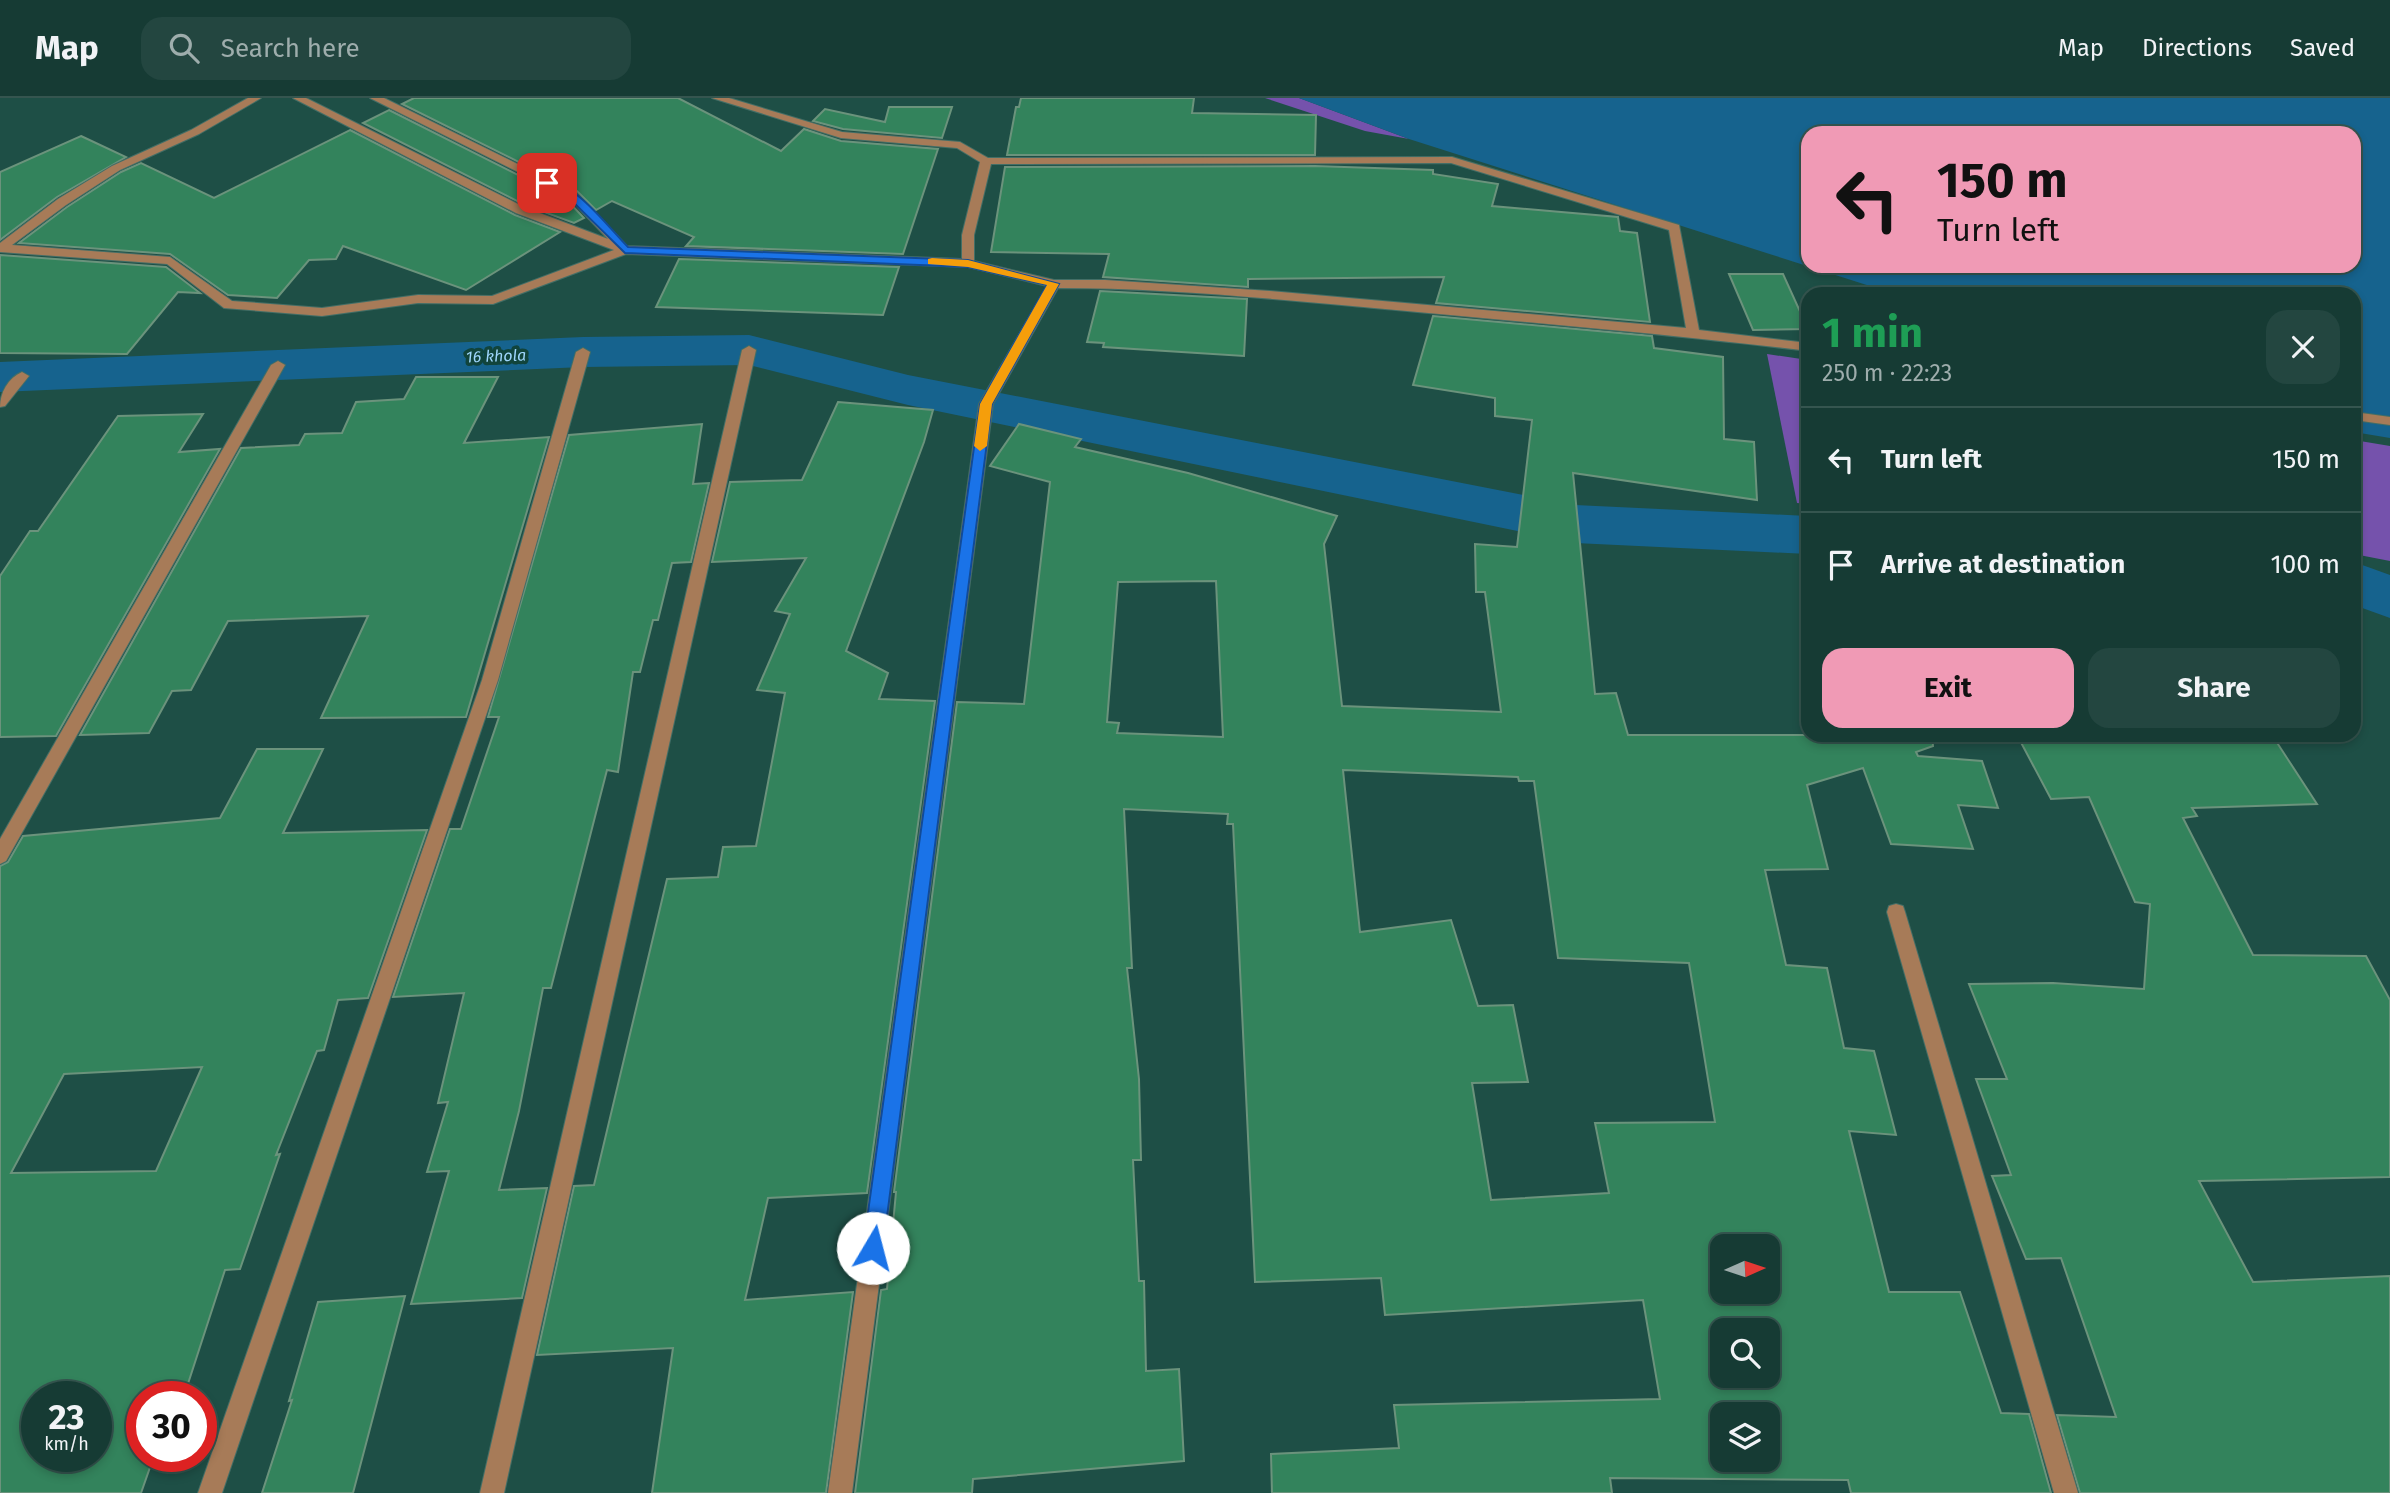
<!DOCTYPE html>
<meta charset="utf-8">
<style>
:root{--surface:#163b34;--page:#234640;--text:#f1f3f6;--muted:#9eadac;--line:#35554f;--accent:#f09ab5}
body{margin:0;font-family:"Fira Sans",sans-serif;background:var(--page);color:var(--text);height:100vh;display:flex;flex-direction:column;font-size:26px;white-space:nowrap}
*{box-sizing:border-box;margin:0}
p{font-size:23px;color:var(--muted)}
.icon{flex:none;width:38px;height:38px;fill:none;stroke:currentColor;stroke-width:2;stroke-linecap:round;stroke-linejoin:round}
.map{position:relative;flex:1;overflow:hidden}
.drawer{position:absolute;left:1801px;top:189px;width:560px;height:455px;display:flex;flex-direction:column;background:var(--surface);border-radius:21px;box-shadow:0 4px 10px #0003,0 0 0 2px var(--line)}
.drawer>*{flex:none}
.banner{position:absolute;left:1801px;top:28px;width:560px;height:147px;border-radius:21px;box-shadow:0 4px 10px #0003,0 0 0 2px var(--line);background:#f09ab5;color:#111;overflow:hidden}
.needle{width:46px;rotate:87deg}
.fabs{position:absolute;left:1710px;top:1136px;display:grid;gap:14px}
.fabs a{display:grid;place-items:center;width:70px;height:70px;border-radius:14px;background:var(--surface);box-shadow:0 4px 10px #0003,0 0 0 2px var(--line);font-size:35px}
.speed{position:absolute;left:21px;top:1283px;display:flex;gap:14px;font-size:35px;font-weight:700;text-align:center}
.speed>*{display:grid;place-content:center;width:91px;height:91px;border-radius:50%;background:var(--surface);box-shadow:0 4px 10px #0003,0 0 0 2px var(--line);line-height:1}
.speed small{font-size:18px;font-weight:400}
.speed .limit{border:10px solid #d22;background:#fff;color:#111}
.pin{position:absolute;display:grid;place-items:center;width:60px;height:60px;color:#fff;margin:-30px;border-radius:14px;box-shadow:0 4px 10px #0006}
.me{position:absolute;width:77px;margin:-38px;rotate:8deg;stroke-linejoin:round;filter:drop-shadow(0 0 5px #0008)}
.turn{display:flex;align-items:center;gap:24px;height:147px;padding:0 21px;font-size:32px}
.turn .icon{width:91px;height:91px;stroke-width:2.5}
.turn b{display:block;font-size:49px;line-height:60px}
.round{display:grid;place-items:center;flex:none;width:74px;height:74px;border-radius:21px;background:var(--page)}
.summary{display:flex;align-items:center;justify-content:space-between;height:119px;padding:0 21px}
h1{font-size:42px;font-weight:700;line-height:52px;color:#1e9e55}
.action{display:flex;gap:14px;margin-top:auto;padding:14px 21px}
.action a{flex:1;height:80px;border-radius:21px;background:var(--accent);color:#111;font-size:28px;font-weight:700;line-height:80px;text-align:center}
.action a+a{background:var(--page);color:var(--text)}
ul{padding:0;list-style:none}
li{display:flex;align-items:center;gap:21px;height:105px;padding:0 21px;border-top:2px solid var(--line)}
li div{flex:1}
li b{display:block;font-size:26px}
li em{font-style:normal}
header{display:flex;align-items:center;gap:42px;box-sizing:border-box;height:98px;padding:0 35px;background:var(--surface);border-bottom:2px solid var(--line)}
header strong{font-size:33px}
nav{display:flex;gap:38px;margin-inline-start:auto;font-size:24px}
.search{width:490px;height:63px;background:var(--page);display:flex;align-items:center;gap:18px;box-sizing:border-box;padding:0 24px;border-radius:21px;color:var(--muted);font-size:26px}
.map>svg:first-child{display:block}
</style>
<header>
<strong>Map</strong>
<div class="search"><svg class="icon" aria-label="search" viewBox="0 0 24 24"><circle cx="10" cy="10" r="6"/><path d="M15 15l6 6"/></svg>Search here</div>
<nav><a>Map</a><a>Directions</a><a>Saved</a></nav>
</header>
<div class="map">
<svg width="2390" height="1395" viewBox="0 0 2390 1395">
<rect width="100%" height="100%" fill="#1e4f46"/>
<g fill="#7552ac">
<path d="M 1265,0 L 1299,0 L 1409,41 L 1365,33 Z"/>
<path d="M 1767,256 L 1808,262 L 1808,406 L 1797,405 Z"/>
<path d="M 2354,342 L 2390,348 L 2390,463 L 2354,456 Z"/>
</g>
<path fill="#16638e" fill-rule="evenodd" d="M 1299,0 L 2390,0 L 2390,340 L 2354,334 L 2354,196 L 1895,196 L 1409,41 ZM 1808,35 L 2354,35 L 2354,168 L 1808,168 Z"/>
<g fill="none" stroke-linecap="round" stroke-linejoin="round">
<g fill="#16638e" fill-rule="evenodd">
<path d="M 749,237 L 908,277 L 1575,407 L 1808,418 L 1808,456 L 1575,445 L 908,307 L 749,267 L 583,269 L 0,294 L 0,264 L 583,239 Z"/>
<path d="M 2354,464 L 2390,477 L 2390,520 L 2354,507 Z"/>
</g>
</g>
<g fill="#33835c" stroke="#6b937c" stroke-width="2" fill-rule="evenodd">
<path d="M 414,0 L 678,0 L 781,53 L 804,31 L 841,43 L 938,51 L 903,156 L 686,148 L 694,139 L 612,103 L 596,112 L 577,93 L 402,6 Z"/>
<path d="M 1021,0 L 1194,0 L 1192,15 L 1316,17 L 1315,57 L 1007,57 L 1016,9 L 1019,9 Z"/>
<path d="M 889,9 L 952,9 L 942,40 L 843,31 L 813,23 L 825,11 L 885,24 Z"/>
<path d="M 389,12 L 566,101 L 584,120 L 574,125 L 525,107 L 363,25 Z"/>
<path d="M 350,32 L 515,117 L 560,134 L 466,192 L 343,148 L 336,161 L 309,162 L 277,200 L 228,197 L 170,156 L 19,145 L 67,109 L 121,74 L 141,65 L 214,100 Z"/>
<path d="M 81,38 L 126,59 L 57,99 L 0,142 L 0,74 Z"/>
<path d="M 1315,68 L 1433,72 L 1433,76 L 1498,86 L 1492,108 L 1618,119 L 1620,133 L 1637,135 L 1650,224 L 1436,205 L 1444,179 L 1248,181 L 1248,189 L 1103,179 L 1109,156 L 991,154 L 1005,69 Z"/>
<path d="M 0,157 L 166,169 L 200,195 L 178,194 L 127,256 L 0,255 Z"/>
<path d="M 679,161 L 899,169 L 883,217 L 656,209 Z"/>
<path d="M 1729,176 L 1783,176 L 1808,231 L 1753,232 Z"/>
<path d="M 1100,193 L 1247,201 L 1244,258 L 1103,249 L 1104,245 L 1087,244 Z"/>
<path d="M 1433,218 L 1652,238 L 1654,250 L 1723,259 L 1724,341 L 1754,344 L 1757,402 L 1573,375 L 1595,596 L 1616,595 L 1628,637 L 1932,637 L 1933,648 L 1916,654 L 1918,658 L 1982,663 L 1998,710 L 1958,707 L 1973,751 L 1891,746 L 1863,670 L 1807,687 L 1828,771 L 1765,772 L 1786,867 L 1827,870 L 1844,950 L 1874,953 L 1896,1037 L 1849,1033 L 1889,1194 L 1960,1194 L 2001,1315 L 2029,1316 L 2051,1395 L 1851,1395 L 1848,1382 L 1610,1380 L 1612,1395 L 1272,1395 L 1271,1356 L 1399,1350 L 1394,1307 L 1660,1301 L 1643,1202 L 1385,1217 L 1381,1180 L 1255,1184 L 1233,726 L 1227,726 L 1228,716 L 1124,711 L 1132,870 L 1127,870 L 1139,981 L 1141,1062 L 1133,1062 L 1139,1183 L 1144,1183 L 1146,1273 L 1179,1271 L 1184,1363 L 973,1381 L 972,1395 L 855,1395 L 881,1192 L 887,1191 L 896,1094 L 894,1094 L 957,604 L 1024,606 L 1050,384 L 990,368 L 1019,326 L 1081,341 L 1075,349 L 1188,375 L 1337,418 L 1324,446 L 1342,608 L 1501,614 L 1485,494 L 1476,494 L 1475,446 L 1517,449 L 1532,322 L 1495,318 L 1495,300 L 1413,287 ZM 1216,483 L 1223,639 L 1117,635 L 1119,625 L 1107,624 L 1118,484 ZM 1343,672 L 1518,679 L 1519,683 L 1534,683 L 1558,860 L 1689,865 L 1715,1024 L 1595,1025 L 1609,1095 L 1491,1102 L 1472,985 L 1528,984 L 1513,907 L 1478,908 L 1451,822 L 1360,834 ZM 1722,1148 L 1768,1148 L 1768,1194 L 1722,1194 ZM 1722,1232 L 1768,1232 L 1768,1278 L 1722,1278 ZM 1722,1316 L 1768,1316 L 1768,1362 L 1722,1362 Z"/>
<path d="M 416,279 L 498,279 L 464,345 L 549,339 L 466,619 L 321,620 L 368,518 L 228,523 L 191,592 L 172,593 L 149,635 L 80,637 L 241,350 L 299,347 L 305,336 L 342,335 L 356,304 L 404,301 Z"/>
<path d="M 838,304 L 933,312 L 924,344 L 846,553 L 888,575 L 879,601 L 935,603 L 867,1095 L 768,1100 L 745,1202 L 853,1194 L 826,1395 L 652,1395 L 673,1250 L 537,1257 L 574,1088 L 594,1087 L 667,781 L 718,779 L 723,749 L 756,748 L 785,595 L 757,592 L 790,516 L 775,513 L 806,460 L 712,464 L 730,384 L 802,382 Z"/>
<path d="M 203,316 L 179,354 L 220,351 L 56,638 L 0,639 L 0,478 L 30,433 L 38,433 L 118,318 Z"/>
<path d="M 702,326 L 693,386 L 709,385 L 691,464 L 672,465 L 658,522 L 653,522 L 640,574 L 633,574 L 618,674 L 607,672 L 551,890 L 543,890 L 519,1013 L 499,1092 L 547,1090 L 522,1200 L 411,1206 L 449,1073 L 427,1074 L 448,1004 L 438,1005 L 464,895 L 393,899 L 450,731 L 461,731 L 499,619 L 488,619 L 569,337 Z"/>
<path d="M 2017,637 L 2272,637 L 2317,706 L 2192,710 L 2197,718 L 2183,720 L 2253,857 L 2366,858 L 2390,902 L 2390,1079 L 2199,1083 L 2253,1184 L 2390,1178 L 2390,1395 L 2080,1395 L 2057,1317 L 2116,1319 L 2061,1160 L 2026,1161 L 1992,1078 L 2011,1077 L 1976,981 L 2007,981 L 1969,886 L 2053,885 L 2144,891 L 2150,806 L 2135,804 L 2089,699 L 2051,701 Z"/>
<path d="M 257,651 L 323,651 L 283,735 L 427,732 L 368,900 L 338,902 L 324,952 L 317,953 L 276,1057 L 280,1056 L 240,1171 L 225,1172 L 184,1298 L 142,1298 L 142,1358 L 154,1358 L 141,1395 L 0,1395 L 0,768 L 8,764 L 23,738 L 220,720 ZM 202,969 L 156,1073 L 11,1075 L 64,976 ZM 37,1298 L 96,1298 L 96,1358 L 37,1358 Z"/>
<path d="M 405,1198 L 353,1395 L 262,1395 L 292,1302 L 289,1303 L 318,1204 Z"/>
</g>
<g fill="none" stroke-linecap="round" stroke-linejoin="round">
<defs>
<g id="minor">
<path d="M 248,0 L 261,0 L 199,36 L 120,72 L 66,107 L 12,147 L 170,159 L 232,203 L 322,210 L 418,197 L 492,198 L 614,152 L 516,115 L 293,0 L 306,0 L 524,109 L 608,141 L 568,99 L 370,0 L 384,0 L 576,95 L 627,148 L 962,161 L 962,137 L 980,64 L 957,50 L 841,40 L 712,0 L 729,0 L 842,34 L 960,44 L 988,60 L 1452,59 L 1679,127 L 1699,232 L 1808,245 L 1808,253 C 1671,236 1534,225 1396,212 C 1284,202 1171,190 1058,190 L 993,306 L 852,1395 L 828,1395 L 979,306 L 1047,188 L 968,169 L 626,156 L 493,206 L 418,205 L 322,218 L 224,210 L 167,166 L 0,154 L 0,145 L 58,101 L 112,68 L 191,32 ZM 1451,65 L 1669,132 L 1686,230 L 1270,193 L 1105,182 L 1054,182 L 974,163 L 974,137 L 991,66 Z"/>
<path d="M 749,248 L 756,252 L 504,1395 L 480,1395 L 742,252 Z"/>
<path d="M 583,250 L 590,254 L 498,582 L 222,1395 L 198,1395 L 482,582 L 576,254 Z"/>
<path d="M 278,263 L 285,267 L 6,763 L 0,766 L 0,741 L 271,267 Z"/>
<path d="M 22,274 L 29,278 L 5,308 L 0,309 C 0,295 8,280 22,274 Z"/>
<path d="M 2354,314 L 2390,319 L 2390,327 L 2354,322 Z"/>
<path d="M 1896,806 L 1903,808 L 1905,814 L 2078,1395 L 2054,1395 L 1887,814 L 1889,808 Z"/>
</g>
</defs>
<use href="#minor" stroke="#436e66" stroke-width="2"/>
<use href="#minor" fill="#a77b58" fill-rule="evenodd"/>
</g>
<path fill="#1a73e8" stroke="#114b97" stroke-width="2" d="M 543,82 C 572,80 609,130 628,149 L 968,162 L 1059,186 L 992,306 L 883,1150 L 880,1157 L 873,1160 L 866,1157 L 863,1150 L 980,306 L 1047,187 L 968,169 L 625,155 L 568,99 L 543,87 Z"/>
<path fill="#f59e0b" d="M 932,160 L 968,162 L 1059,186 L 992,306 L 987,348 L 980,353 L 974,348 L 980,306 L 1047,187 L 968,169 L 928,166 L 928,161 Z"/>
<g text-anchor="middle" dominant-baseline="central" stroke-width="7" stroke-linejoin="round" paint-order="stroke">
<g font-size="16" font-style="italic" fill="#9fd6fc" stroke="#11443c">
<text transform="translate(496 258) rotate(-2)">16 khola</text>
</g>
</g>
</svg>
<div class="fabs">
<a><svg class="needle" viewBox="-14 -14 28 28"><path d="M0-13l5 13h-10z" fill="#e53935"/><path d="M0 13l5-13h-10z" fill="#9eadac"/></svg></a>
<a><svg class="icon" aria-label="search" viewBox="0 0 24 24"><circle cx="10" cy="10" r="6"/><path d="M15 15l6 6"/></svg></a>
<a><svg class="icon" aria-label="layers" viewBox="0 0 24 24"><path d="M12 4l9 5-9 5-9-5zM3 14l9 5 9-5"/></svg></a>
</div>
<div class="speed"><div>23<small>km/h</small></div><div class="limit">30</div></div>
<div class="pin" style="left:547px;top:85px;background:#d93025"><svg class="icon" aria-label="arrive" viewBox="0 0 24 24"><path d="M6 21V4h12l-3 4 3 4H6"/></svg></div>
<svg class="me" style="left:873px;top:1150px" viewBox="-20 -20 40 40"><circle r="19" fill="#fff"/><path d="M0-13L10 11 0 6-10 11z" fill="#1a73e8"/></svg>
<div class="banner">
<div class="turn"><svg class="icon" aria-label="left" viewBox="0 0 24 24"><path d="M17 20v-9H6M10 6l-5 5 5 5"/></svg><div><b>150 m</b>Turn left</div></div>
</div>
<section class="drawer">
<div class="summary"><div><h1>1 min</h1><p>250 m · 22:23</p></div><a class="round"><svg class="icon" aria-label="close" viewBox="0 0 24 24"><path d="M6 6l12 12M18 6L6 18"/></svg></a></div>
<ul>
<li><svg class="icon" aria-label="left" viewBox="0 0 24 24"><path d="M17 20v-9H6M10 6l-5 5 5 5"/></svg><div><b>Turn left</b></div><em>150 m</em></li>
<li><svg class="icon" aria-label="arrive" viewBox="0 0 24 24"><path d="M6 21V4h12l-3 4 3 4H6"/></svg><div><b>Arrive at destination</b></div><em>100 m</em></li>
</ul>
<div class="action"><a>Exit</a><a>Share</a></div>
</section>
</div>
